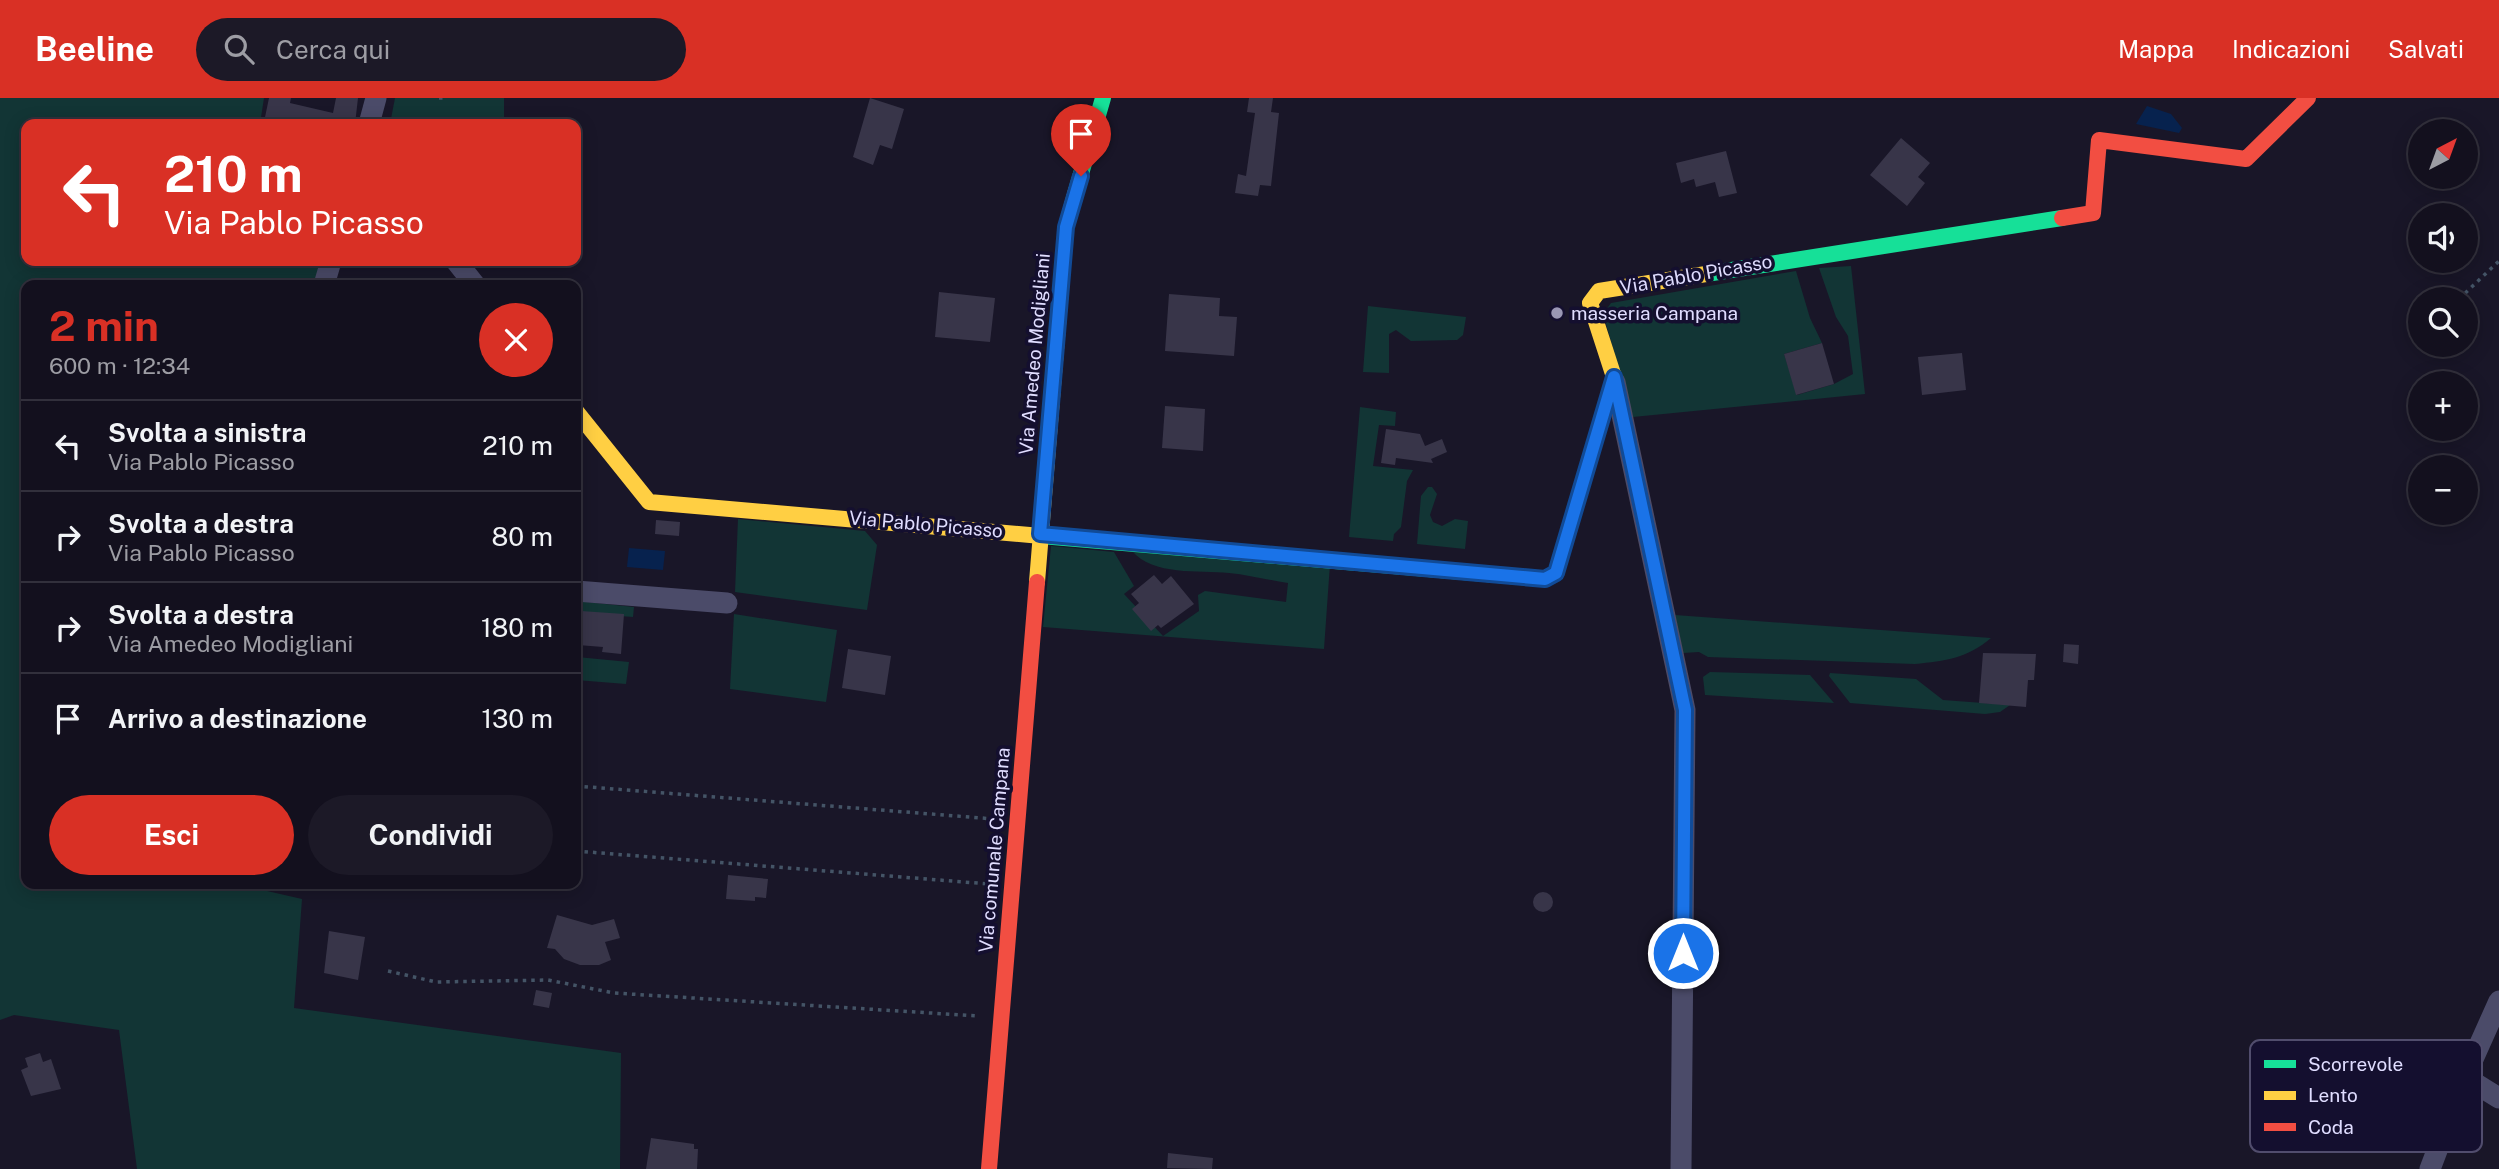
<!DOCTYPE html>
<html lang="it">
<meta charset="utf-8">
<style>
:root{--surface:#13101e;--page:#1c1927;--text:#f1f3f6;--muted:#9d9da4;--line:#32303c;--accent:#d93025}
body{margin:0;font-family:"Public Sans",sans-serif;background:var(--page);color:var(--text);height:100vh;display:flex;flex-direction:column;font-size:26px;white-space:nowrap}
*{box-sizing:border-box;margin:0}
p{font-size:23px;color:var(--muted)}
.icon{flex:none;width:38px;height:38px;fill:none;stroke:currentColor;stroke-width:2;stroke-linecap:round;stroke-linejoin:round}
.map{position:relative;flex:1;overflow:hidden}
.sheet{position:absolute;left:21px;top:182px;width:560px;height:609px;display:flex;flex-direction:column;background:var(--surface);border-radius:14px;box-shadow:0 4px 18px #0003,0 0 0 2px var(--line)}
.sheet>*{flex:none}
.top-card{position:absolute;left:21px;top:21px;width:560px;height:147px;border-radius:14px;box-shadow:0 4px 18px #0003,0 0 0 2px var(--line);background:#d93025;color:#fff;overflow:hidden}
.needle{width:46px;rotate:41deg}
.tools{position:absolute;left:2408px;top:21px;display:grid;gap:14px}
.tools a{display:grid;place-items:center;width:70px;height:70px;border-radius:50%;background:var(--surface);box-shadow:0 4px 18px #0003,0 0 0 2px var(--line);font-size:35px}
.pin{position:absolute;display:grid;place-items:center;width:60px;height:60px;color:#fff;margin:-72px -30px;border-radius:50% 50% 50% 0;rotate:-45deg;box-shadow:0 0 7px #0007}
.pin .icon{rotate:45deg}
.me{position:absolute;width:77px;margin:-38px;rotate:0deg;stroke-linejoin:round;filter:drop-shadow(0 0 5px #0008)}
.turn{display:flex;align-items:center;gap:24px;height:147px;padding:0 28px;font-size:32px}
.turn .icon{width:91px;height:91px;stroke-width:2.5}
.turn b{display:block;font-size:49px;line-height:60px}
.round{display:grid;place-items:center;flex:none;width:74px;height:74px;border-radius:37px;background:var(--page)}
.head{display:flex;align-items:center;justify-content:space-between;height:119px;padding:0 28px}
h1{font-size:42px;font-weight:700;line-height:52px;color:var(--accent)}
.primary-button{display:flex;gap:14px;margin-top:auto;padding:14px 28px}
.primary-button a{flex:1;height:80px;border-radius:42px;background:var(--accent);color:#fff;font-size:28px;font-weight:700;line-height:80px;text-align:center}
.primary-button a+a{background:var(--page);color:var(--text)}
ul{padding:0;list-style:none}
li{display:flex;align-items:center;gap:21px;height:91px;padding:0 28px;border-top:2px solid var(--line)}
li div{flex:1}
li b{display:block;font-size:26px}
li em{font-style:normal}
header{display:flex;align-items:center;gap:42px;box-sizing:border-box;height:98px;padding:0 35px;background:var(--accent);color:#fff}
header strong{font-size:33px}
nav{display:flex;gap:38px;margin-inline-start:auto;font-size:24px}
.search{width:490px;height:63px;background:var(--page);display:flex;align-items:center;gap:18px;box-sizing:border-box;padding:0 24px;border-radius:38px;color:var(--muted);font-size:26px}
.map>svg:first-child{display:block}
</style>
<header>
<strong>Beeline</strong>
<div class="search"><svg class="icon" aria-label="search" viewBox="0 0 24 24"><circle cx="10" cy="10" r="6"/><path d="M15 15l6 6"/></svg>Cerca qui</div>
<nav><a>Mappa</a><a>Indicazioni</a><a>Salvati</a></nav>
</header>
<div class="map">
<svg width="2499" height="1071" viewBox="0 0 2499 1071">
<rect width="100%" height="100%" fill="#191628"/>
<g fill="#123535">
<path d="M 0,0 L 264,0 L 260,26 L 26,26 L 26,163 L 325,163 L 319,187 L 26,187 L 26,786 L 237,786 L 302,801 L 294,910 L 621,955 L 620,1071 L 137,1071 L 119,932 L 14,917 L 0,922 Z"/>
<path d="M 395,0 L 504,0 L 504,26 L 390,26 Z"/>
<path d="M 1851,168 L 1865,296 L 1633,319 L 1603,216 L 1611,205 L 1796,173 L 1810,220 L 1822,245 L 1784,256 L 1797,297 L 1834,286 L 1853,276 L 1848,238 L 1836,219 L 1819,170 Z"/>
<path d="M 1368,208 L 1466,219 L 1463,237 L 1457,242 L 1411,243 L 1396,232 L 1389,236 L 1389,275 L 1363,274 Z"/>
<path d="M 1360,309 L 1396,314 L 1395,328 L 1379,327 L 1373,368 L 1413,372 L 1407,383 L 1401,429 L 1394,436 L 1393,443 L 1349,439 Z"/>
<path d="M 1428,389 L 1432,389 L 1437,396 L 1430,417 L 1433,424 L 1442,428 L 1455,421 L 1468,423 L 1465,451 L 1417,446 L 1421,398 Z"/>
<path d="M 738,421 L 865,433 L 877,447 L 867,512 L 735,494 Z"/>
<path d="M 1051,448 L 1114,454 L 1134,488 L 1124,496 L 1163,538 L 1199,513 L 1198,497 L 1205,493 L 1286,504 L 1288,485 C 1268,482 1249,477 1229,475 C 1199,472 1153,478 1132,453 L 1330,466 L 1324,551 L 1043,529 Z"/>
<path d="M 576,503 L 634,509 L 633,519 L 581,515 L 577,559 L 629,564 L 626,586 L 576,582 Z"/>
<path d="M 734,516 L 837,532 L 826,604 L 730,591 Z"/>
<path d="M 1675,517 L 1991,540 C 1968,560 1945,563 1915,566 L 1708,559 L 1699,554 L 1683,555 Z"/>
<path d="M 1710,574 L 1810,577 L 1834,605 L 1705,597 L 1703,579 Z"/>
<path d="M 1830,575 L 1916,581 L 1943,602 L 2010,607 L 2000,614 L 1985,616 L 1850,605 L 1829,578 Z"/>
</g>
<g fill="#07224e">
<path d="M 2147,8 L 2171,16 L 2182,30 L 2179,35 L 2136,26 Z"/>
<path d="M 629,450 L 665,453 L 663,472 L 627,469 Z"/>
</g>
<g fill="#383549">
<path d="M 269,0 L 291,0 L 290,5 L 333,15 L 336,0 L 358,0 L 355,26 L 264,24 Z"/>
<path d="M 870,0 L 904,11 L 892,51 L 880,47 L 873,67 L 853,59 Z"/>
<path d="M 1249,0 L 1273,0 L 1271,14 L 1279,15 L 1271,88 L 1260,87 L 1258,98 L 1235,95 L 1238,76 L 1246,78 L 1255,15 L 1247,14 Z"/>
<path d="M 1901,40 L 1930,65 L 1918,79 L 1925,85 L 1907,108 L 1870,77 Z"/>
<path d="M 1726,53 L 1737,95 L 1719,99 L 1715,84 L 1696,89 L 1694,81 L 1681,85 L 1676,65 Z"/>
<path d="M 939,194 L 995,200 L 990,244 L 935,239 Z"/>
<path d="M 1169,196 L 1220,200 L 1219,218 L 1237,219 L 1234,258 L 1165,253 Z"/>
<path d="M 1822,245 L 1834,286 L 1796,297 L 1784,256 Z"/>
<path d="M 1962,255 L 1966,292 L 1922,297 L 1918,259 Z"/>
<path d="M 1165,308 L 1205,311 L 1203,353 L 1162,350 Z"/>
<path d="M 1386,331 L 1420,336 L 1425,348 L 1442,341 L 1447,354 L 1431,361 L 1433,365 L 1396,360 L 1395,367 L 1381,365 Z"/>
<path d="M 656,422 L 680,424 L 679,438 L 655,436 Z"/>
<path d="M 1154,477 L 1162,486 L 1171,478 L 1194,506 L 1161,530 L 1158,527 L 1151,533 L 1132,511 L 1139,505 L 1131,496 Z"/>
<path d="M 581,513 L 624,516 L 621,556 L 602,554 L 603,549 L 578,547 Z"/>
<path d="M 2064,546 L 2079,547 L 2078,566 L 2063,564 Z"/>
<path d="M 848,551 L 891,558 L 885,597 L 842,590 Z"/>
<path d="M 1983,555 L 2036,556 L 2034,582 L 2028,582 L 2026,609 L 1979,605 Z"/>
<path d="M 728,777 L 768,781 L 766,800 L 755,799 L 755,803 L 726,801 Z"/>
<circle cx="1543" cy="804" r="10"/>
<path d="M 557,817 L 592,827 L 614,821 L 620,840 L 605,844 L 611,862 L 599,867 L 580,867 L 564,861 L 555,851 L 547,850 Z"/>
<path d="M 329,833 L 365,839 L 358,882 L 324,875 Z"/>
<path d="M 536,892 L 552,895 L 549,910 L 533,907 Z"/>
<path d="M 40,955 L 43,964 L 51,961 L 61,991 L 31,998 L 21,972 L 28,969 L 25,960 Z"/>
<path d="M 651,1040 L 694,1046 L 694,1051 L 698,1051 L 697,1071 L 646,1071 Z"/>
<path d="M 1168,1055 L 1213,1060 L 1212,1071 L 1167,1070 Z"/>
</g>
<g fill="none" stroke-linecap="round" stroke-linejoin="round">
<g stroke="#445466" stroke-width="3.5" stroke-dasharray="3.5 5" stroke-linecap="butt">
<path d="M 439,0 L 444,0"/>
<path d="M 2459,201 L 2499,163"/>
<path d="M 576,688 L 994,721"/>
<path d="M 576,753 L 989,786"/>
<path d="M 388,873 L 436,884 L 548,882 L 614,895 L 978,918"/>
</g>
<g stroke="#4b4b69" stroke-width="21">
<path d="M 369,26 L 376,0"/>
<path d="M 456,163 L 475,187"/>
<path d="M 324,187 L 331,163"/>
<path d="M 1615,284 L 1685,612 L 1681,1071"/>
<path d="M 576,493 L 727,505"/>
<path d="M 2465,979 L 2499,1000"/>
<path d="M 2430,1071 L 2465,979 L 2499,903"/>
</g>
<g stroke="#16e098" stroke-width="16">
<path d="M 1076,93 L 1103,0"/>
<path d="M 1706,176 L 2062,120"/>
<path d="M 1041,438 L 1544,481 L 1556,475 L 1577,404"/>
</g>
<g stroke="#ffcf43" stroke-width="16">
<path d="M 576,313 L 649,404 L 1041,438"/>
<path d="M 1577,404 L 1614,279 L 1590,205 L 1599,193 L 1706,176"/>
<path d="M 1037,484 L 1066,129 L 1076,93"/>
</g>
<g stroke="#f24e42" stroke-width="16">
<path d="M 2062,120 L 2093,115 L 2099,42 L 2246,61 L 2308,0"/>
<path d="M 989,1071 L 1037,484"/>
</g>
</g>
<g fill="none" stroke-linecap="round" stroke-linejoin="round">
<defs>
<path id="route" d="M 1081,78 L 1066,129 L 1040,436 L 1545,481 L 1556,475 L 1614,279 L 1685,612 L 1683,855"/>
</defs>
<use href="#route" stroke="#114b97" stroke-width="18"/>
<use href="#route" stroke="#1a73e8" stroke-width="12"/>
</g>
<circle fill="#9a97b4" stroke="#140f2f" stroke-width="2.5" cx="1557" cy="215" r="7"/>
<g text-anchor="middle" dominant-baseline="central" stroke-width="7" stroke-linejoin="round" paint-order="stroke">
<g font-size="19" fill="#e0ddff" stroke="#140f2f">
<text transform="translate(1696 176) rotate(-10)">Via Pablo Picasso</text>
<text transform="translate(1034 256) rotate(-85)">Via Amedeo Modigliani</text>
<text transform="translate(926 426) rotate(5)">Via Pablo Picasso</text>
<text transform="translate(994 752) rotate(-85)">Via comunale Campana</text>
</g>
<g font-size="19" fill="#e0ddff" stroke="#140f2f" text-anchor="start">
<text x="1571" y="215">masseria Campana</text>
</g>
</g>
<rect x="2250" y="942" width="232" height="112" rx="10" fill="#140f2f" stroke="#514d6d" stroke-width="2"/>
<rect x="2264" y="962" width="32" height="8" fill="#16e098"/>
<rect x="2264" y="993" width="32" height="9" fill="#ffcf43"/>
<rect x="2264" y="1025" width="32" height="8" fill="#f24e42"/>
<g font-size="19" fill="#e0ddff">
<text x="2308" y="973">Scorrevole</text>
<text x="2308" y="1004">Lento</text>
<text x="2308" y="1036">Coda</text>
</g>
</svg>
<div class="tools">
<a><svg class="needle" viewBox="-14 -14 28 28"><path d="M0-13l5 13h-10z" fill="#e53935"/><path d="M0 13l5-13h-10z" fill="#9d9da4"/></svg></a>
<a><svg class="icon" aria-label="sound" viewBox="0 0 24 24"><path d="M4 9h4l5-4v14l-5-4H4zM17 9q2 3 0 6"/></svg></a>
<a><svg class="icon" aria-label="search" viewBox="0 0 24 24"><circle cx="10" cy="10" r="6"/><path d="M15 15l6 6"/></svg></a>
<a>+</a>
<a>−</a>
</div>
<div class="pin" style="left:1081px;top:78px;background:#d93025"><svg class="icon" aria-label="arrive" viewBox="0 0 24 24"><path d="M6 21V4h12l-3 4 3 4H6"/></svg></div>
<svg class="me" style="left:1683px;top:855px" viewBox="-20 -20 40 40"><circle r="17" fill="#1a73e8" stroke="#fff" stroke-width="3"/><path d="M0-11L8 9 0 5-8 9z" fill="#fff"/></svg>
<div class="top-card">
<div class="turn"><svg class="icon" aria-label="left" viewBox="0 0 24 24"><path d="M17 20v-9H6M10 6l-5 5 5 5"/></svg><div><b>210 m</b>Via Pablo Picasso</div></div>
</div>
<section class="sheet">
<div class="head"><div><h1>2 min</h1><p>600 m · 12:34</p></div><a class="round" style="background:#d93025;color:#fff"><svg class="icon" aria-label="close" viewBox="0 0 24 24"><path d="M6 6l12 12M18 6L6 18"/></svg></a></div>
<ul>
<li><svg class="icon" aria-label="left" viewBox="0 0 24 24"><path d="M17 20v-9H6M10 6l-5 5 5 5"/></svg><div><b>Svolta a sinistra</b><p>Via Pablo Picasso</p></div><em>210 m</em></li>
<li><svg class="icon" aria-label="right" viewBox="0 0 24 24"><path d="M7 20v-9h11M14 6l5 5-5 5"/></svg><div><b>Svolta a destra</b><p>Via Pablo Picasso</p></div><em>80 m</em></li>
<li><svg class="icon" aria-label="right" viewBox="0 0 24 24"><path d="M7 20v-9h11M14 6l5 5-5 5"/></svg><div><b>Svolta a destra</b><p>Via Amedeo Modigliani</p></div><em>180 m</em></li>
<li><svg class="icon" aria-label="arrive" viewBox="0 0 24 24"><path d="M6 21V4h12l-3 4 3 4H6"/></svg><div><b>Arrivo a destinazione</b></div><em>130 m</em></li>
</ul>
<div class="primary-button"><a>Esci</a><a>Condividi</a></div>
</section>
</div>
